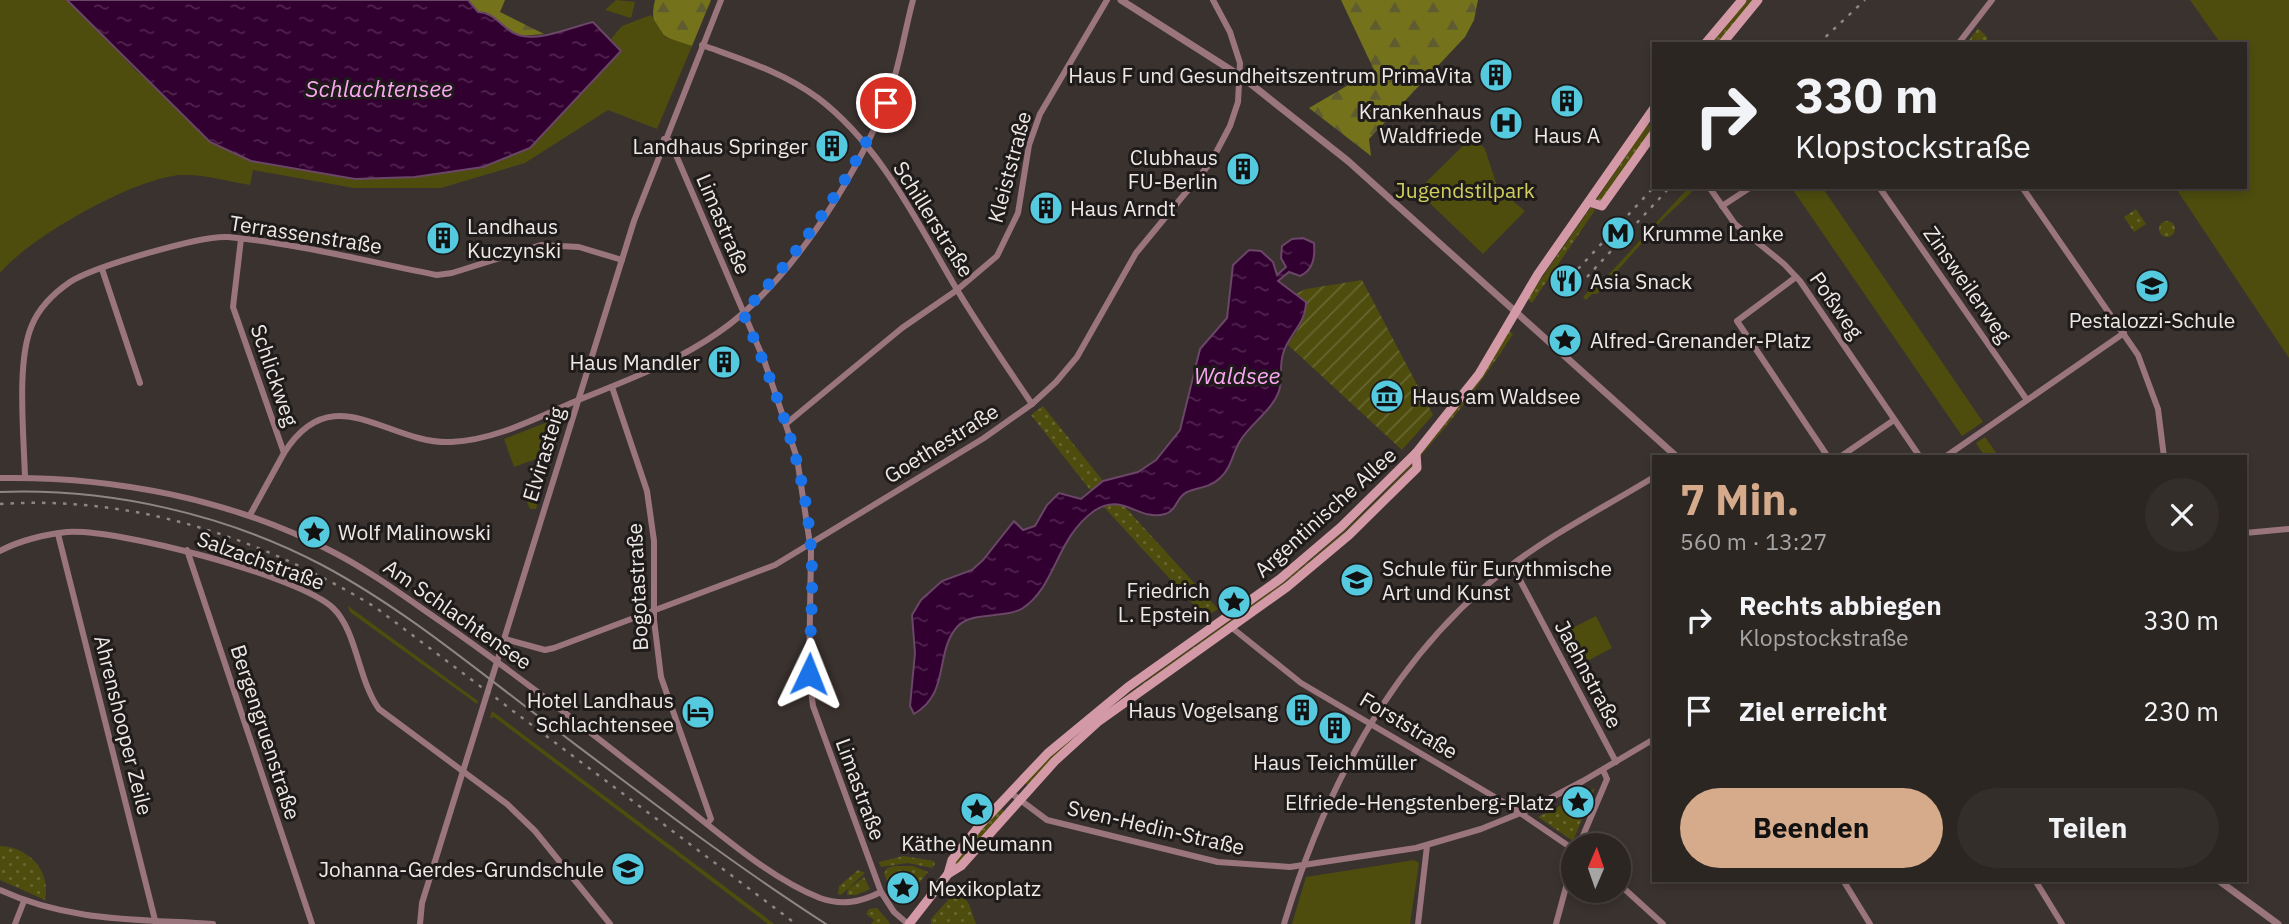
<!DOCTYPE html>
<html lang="de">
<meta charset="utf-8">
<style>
:root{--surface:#2c2623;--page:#342e2b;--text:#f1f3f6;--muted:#a6a5a6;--line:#484341;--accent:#d6ab8b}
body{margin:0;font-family:"IBM Plex Sans",sans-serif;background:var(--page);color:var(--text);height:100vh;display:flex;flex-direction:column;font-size:26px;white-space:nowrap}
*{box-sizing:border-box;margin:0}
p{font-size:23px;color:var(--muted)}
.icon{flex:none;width:38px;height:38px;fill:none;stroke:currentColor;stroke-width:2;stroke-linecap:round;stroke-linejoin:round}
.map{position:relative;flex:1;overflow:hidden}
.side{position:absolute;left:1652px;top:455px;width:595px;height:427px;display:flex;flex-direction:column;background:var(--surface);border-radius:0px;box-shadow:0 4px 10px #0003,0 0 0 2px var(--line)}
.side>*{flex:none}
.hud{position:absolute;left:1652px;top:42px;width:595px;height:147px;border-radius:0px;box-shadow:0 4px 10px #0003,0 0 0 2px var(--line);background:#2c2623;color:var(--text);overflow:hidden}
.needle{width:46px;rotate:2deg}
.controls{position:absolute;left:1561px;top:833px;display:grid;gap:14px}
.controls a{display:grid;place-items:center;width:70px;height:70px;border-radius:50%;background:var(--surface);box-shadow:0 4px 10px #0003,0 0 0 2px var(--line);font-size:35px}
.pin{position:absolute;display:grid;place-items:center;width:60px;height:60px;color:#fff;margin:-30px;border:4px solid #fff;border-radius:50%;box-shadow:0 2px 7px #0007}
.me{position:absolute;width:77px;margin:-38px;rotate:2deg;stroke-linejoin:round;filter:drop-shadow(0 0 5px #0008)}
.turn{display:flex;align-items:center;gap:24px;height:147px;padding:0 28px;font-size:32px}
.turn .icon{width:91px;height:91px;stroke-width:2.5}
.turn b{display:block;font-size:49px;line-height:60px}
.round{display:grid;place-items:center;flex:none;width:74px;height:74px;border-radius:37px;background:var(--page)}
.summary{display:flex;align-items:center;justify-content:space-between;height:119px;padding:0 28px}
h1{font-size:42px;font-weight:800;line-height:52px;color:var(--accent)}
.button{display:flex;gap:14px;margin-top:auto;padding:14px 28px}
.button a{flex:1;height:80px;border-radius:42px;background:var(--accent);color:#111;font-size:28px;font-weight:800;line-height:80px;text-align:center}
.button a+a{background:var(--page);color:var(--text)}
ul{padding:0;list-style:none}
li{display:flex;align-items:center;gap:21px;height:91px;padding:0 28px}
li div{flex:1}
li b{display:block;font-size:26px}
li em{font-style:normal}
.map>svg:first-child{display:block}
</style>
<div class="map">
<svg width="2289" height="924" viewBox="0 0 2289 924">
<defs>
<pattern id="grass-dots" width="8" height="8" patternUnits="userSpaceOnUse" patternTransform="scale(1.75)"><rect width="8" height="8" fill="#4e4d0e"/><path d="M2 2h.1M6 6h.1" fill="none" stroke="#686731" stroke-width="1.8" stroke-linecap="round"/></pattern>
<pattern id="forest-firs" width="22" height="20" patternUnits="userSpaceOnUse" patternTransform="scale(1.75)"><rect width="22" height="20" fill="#74721a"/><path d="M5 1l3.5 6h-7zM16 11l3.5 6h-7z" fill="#5e5c30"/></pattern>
<pattern id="garden-furrows" width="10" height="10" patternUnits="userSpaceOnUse" patternTransform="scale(1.75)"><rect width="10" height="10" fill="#4e4d0e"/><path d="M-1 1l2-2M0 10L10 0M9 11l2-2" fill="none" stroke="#686731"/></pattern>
<pattern id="water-ripples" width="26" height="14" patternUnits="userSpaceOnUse" patternTransform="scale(1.75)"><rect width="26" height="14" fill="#320030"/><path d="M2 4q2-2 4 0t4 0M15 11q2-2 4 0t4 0" fill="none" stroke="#50254e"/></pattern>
</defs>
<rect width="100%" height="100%" fill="#3a322f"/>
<g fill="url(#grass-dots)">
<path d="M 1747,0 L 1753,0 L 1717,44 L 1711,44 Z"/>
<path d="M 1978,28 L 1987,37 L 1988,44 L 1966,44 Z"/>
<path d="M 1648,124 L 1653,127 L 1600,202 L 1596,200 Z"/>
<path d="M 1591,207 L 1595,210 L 1532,303 L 1527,299 Z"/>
<path d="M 2136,209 L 2146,224 L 2134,232 L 2124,217 Z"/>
<circle cx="2167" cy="229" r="8"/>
<path d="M 1509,331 L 1513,334 C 1449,435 1367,520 1272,592 C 1189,656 1099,707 1028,786 L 1024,782 C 1099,708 1187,654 1271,591 C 1367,519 1449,434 1509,331 Z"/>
<path d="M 1043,406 L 1103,481 L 1091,491 L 1031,415 Z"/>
<path d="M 1118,503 L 1123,505 L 1218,609 L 1205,617 L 1103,506 Z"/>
<path d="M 1595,788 L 1573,841 L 1538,817 Z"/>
<path d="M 1000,808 L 1005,812 L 957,866 L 954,863 Z"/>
<path d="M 0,846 C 29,847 51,871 45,900 L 0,880 Z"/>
<path d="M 903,856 L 934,861 L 935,864 L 932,868 L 908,863 L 881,867 L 879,862 Z"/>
<path d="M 894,866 L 913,866 L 928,872 L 903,903 L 893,895 L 884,874 L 887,868 Z"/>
<path d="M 858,870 L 865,873 L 841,895 L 838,894 L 839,886 Z"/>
<path d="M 864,877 L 870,889 L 856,895 L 847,895 L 848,889 Z"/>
<path d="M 957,890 L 969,904 L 976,924 L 931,924 L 931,919 Z"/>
<path d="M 877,908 L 889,922 L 890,924 L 871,924 L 874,920 L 866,914 L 869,909 Z"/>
</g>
<g fill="url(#forest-firs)">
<path d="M 468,0 L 505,0 L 500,12 L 544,34 L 519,36 L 485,12 L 478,12 Z"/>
<path d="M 655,0 L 711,0 L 692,46 C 665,39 647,32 655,0 Z"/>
<path d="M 1341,0 L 1478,0 L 1474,20 L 1465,37 L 1369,139 L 1371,156 L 1309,108 L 1374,70 Z"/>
</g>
<g fill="#4e4d0e">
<path d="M 0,0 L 67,0 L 96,27 L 135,70 L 251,161 L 355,179 L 415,177 L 483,167 L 530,148 L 620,52 L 611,39 L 622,26 L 651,15 L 665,37 L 692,46 L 657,129 L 608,110 L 525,163 L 441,188 L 354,188 L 253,170 L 250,185 C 227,181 204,174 181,175 C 134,178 30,237 0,273 Z"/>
<path d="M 616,0 L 635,2 L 631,18 L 605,10 Z"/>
<path d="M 2190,0 L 2289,0 L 2289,358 L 2175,187 L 2245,187 L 2245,44 L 2221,44 Z"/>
<path d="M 1473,136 L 1485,149 L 1498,189 L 1525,211 L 1483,254 L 1417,191 Z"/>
<path d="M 1689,187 L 1697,187 L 1663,219 L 1597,294 L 1592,294 L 1586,300 L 1583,297 L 1594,285 L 1600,284 Z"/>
<path d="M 1791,187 L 1822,187 L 1983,422 L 1962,436 Z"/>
<path d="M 560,417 L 563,419 L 536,509 L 530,509 L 527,502 L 537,499 L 550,454 L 514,467 L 504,439 Z"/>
<path d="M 1985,437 L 1999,457 L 1985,457 L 1976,443 Z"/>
<path d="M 348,606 L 478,701 L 477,704 L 350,612 Z"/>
<path d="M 1596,616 L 1612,648 L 1574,668 L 1557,636 Z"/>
<path d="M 492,711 L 760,913 L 774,924 L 768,924 L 494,717 L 490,718 Z"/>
<path d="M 1414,860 L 1419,863 L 1410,924 L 1292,924 L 1306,877 Z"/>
</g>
<path fill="url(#garden-furrows)" d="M 1362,280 L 1433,415 L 1402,450 L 1287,344 C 1298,332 1306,318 1306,302 L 1295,294 L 1306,289 Z"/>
<g fill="url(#water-ripples)" stroke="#6a4667" stroke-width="2">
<path d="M 67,0 L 468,0 L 478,12 C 494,12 502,28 516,34 C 537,43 572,27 593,22 L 621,51 L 530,148 L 483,167 L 415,177 L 355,179 L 251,161 L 210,142 Z"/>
<path d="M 1303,238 L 1314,243 C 1315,256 1314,270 1300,276 L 1289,272 L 1278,281 L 1306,302 C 1306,325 1288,334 1283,354 C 1279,366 1283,379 1279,391 C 1272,411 1251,423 1240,441 C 1232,454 1232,467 1220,478 C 1210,488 1198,487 1187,492 C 1176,497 1177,511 1165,514 C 1138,522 1123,491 1094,511 C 1056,538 1056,586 1023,608 C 1006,619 972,611 958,626 C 934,651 951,693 914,714 L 910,706 L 915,653 L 912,615 L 921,600 L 942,581 L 972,570 L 983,560 L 1014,521 L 1023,530 L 1035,526 L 1047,505 L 1059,493 L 1081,499 L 1103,481 L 1138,472 L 1156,460 L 1180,430 L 1200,349 L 1227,318 L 1233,265 L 1249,250 L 1261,251 L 1273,262 L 1277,275 L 1286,267 L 1281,258 L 1282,246 L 1292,239 Z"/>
</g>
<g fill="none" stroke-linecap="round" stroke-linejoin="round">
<g stroke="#9a757d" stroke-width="6">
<path d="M 1958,44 L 1992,0"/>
<path d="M 702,45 C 743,60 783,72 818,98 C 881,146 917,222 956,288 C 980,328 1006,366 1032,404"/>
<path d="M 664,139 L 670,141 L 764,360 L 797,458 L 811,551 L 809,674 L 813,706 L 881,892 L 894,912 L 908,924"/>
<path d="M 1709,187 L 1735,224 L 1784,264 L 1800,281 L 1920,457"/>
<path d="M 1879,187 L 2027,400"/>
<path d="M 2022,187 L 2138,355 L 2158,409 L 2164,457"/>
<path d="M 1722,206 L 1751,187"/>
<path d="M 241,239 L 233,307 L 284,453 L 250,515"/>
<path d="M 102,269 L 140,383"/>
<path d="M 1796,277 L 1737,321 L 1828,457"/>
<path d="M 612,387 L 647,491 L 654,541 L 654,620 L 661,677 L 711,819 L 707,824"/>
<path d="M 787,423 L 902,328 L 957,290 L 997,256 L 1018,213 L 1029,145 L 1040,114 L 1107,0"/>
<path d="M 284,453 C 333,375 388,445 451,442 C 496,440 536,418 576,401 C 625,381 675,363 719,332 C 791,282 852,182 886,103 C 899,71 904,33 913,0"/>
<path d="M 1840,457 L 1894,420"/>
<path d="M 1945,457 L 2124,333"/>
<path d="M 0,478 C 113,476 232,499 333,552 C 370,571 405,597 440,621 C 518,675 592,734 668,793 C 713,828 767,877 820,898 C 842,906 861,902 881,892"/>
<path d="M 25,478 C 24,436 16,361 32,325 C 40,306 54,293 70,282 C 93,267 201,235 228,237 C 294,243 370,262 437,275 L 452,273 L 541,245 L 579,247 L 622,260"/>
<path d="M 2245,533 L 2289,529"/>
<path d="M 58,534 L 156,924"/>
<path d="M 187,550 L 312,924"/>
<path d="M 0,551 C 18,541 46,534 67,532 C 116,528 299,576 333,608 C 357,631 358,680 379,709 L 507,804 L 535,831 L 610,924"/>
<path d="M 1512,565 L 1616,762"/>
<path d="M 1231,627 L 1301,683 L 1510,806 L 1573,849"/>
<path d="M 505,639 L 545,650 L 554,648 L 775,565 L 984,438 L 1032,404 L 1056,382 L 1077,357 L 1136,253 L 1211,162 L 1230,126 L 1238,102 L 1240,63 L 1230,32 L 1213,0"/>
<path d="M 1011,793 L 1047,820 L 1218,862 L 1290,867 L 1416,848 L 1481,829 L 1528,810 L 1583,781 L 1654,739"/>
<path d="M 1579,845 L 1607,779 L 1603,770"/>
<path d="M 1843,880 L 1870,924"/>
<path d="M 2035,880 L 2062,924"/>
<path d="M 1619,884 L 1663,924"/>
<path d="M 0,890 C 69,922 138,919 213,924"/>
<path d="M 15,924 L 24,901"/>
<path d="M 420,924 L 422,903 L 634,221 L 721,0"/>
<path d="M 1284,924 C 1325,788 1391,659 1505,570 C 1551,534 1605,507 1654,477"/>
<path d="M 1418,924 L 1427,846"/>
<path d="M 1556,924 L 1573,861"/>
</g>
<g stroke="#9a757d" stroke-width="7">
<path d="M 1121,0 L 1242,77 L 1348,161 L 1677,457"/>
<path d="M 2218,880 L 2278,924"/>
</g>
<g stroke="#d499a6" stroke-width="9">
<path d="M 1705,44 L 1742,0"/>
<path d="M 1722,44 L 1758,0"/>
<path d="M 1589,202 L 1602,206 L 1654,133"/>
<path d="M 948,874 L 952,860 L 980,825 L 1048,753 L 1128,687 L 1280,579 L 1341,527 L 1416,453 L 1479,374 L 1538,274 L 1654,108"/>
<path d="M 909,924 L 948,874 L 961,866 L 1055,761 L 1099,721 L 1287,587 L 1349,535 L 1417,468 L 1416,453"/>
</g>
<path stroke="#8d8684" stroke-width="2" d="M 0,492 C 110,488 225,514 322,565 C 401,607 472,666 543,720 C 636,790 728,861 826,924"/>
<g stroke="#8d8684" stroke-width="2.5" stroke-dasharray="3.5 7" stroke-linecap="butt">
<path d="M 1818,44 L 1865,0"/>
<path d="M 1578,269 L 1654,187"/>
<path d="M 1587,277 L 1670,187"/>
<path d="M 0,504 C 135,495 261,538 375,607 L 796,924"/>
</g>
</g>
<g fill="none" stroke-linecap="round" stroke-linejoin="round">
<path stroke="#1a73e8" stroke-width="12" stroke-dasharray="0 21.6" d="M 809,674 C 810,633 814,591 811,550 C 806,466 776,390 743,313 C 805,246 846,186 886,103"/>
</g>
<defs>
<symbol id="building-disc" viewBox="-11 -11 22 22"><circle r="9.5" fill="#55cadf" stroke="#1e1b1a"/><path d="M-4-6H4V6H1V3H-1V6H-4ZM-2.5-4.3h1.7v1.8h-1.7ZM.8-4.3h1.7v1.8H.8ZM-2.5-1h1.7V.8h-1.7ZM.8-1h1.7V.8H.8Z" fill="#111"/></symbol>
<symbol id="hospital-disc" viewBox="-11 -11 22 22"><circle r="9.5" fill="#55cadf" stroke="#1e1b1a"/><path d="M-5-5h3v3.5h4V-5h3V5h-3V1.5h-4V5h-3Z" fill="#111"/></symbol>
<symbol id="metro-disc" viewBox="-11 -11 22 22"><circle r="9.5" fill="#55cadf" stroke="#1e1b1a"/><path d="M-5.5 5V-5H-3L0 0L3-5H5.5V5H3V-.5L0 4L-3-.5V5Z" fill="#111"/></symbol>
<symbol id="restaurant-disc" viewBox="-11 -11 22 22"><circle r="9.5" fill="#55cadf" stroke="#1e1b1a"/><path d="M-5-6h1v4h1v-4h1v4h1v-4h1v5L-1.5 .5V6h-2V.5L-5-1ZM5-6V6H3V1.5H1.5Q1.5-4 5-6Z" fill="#111"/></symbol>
<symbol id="school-disc" viewBox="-11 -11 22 22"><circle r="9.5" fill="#55cadf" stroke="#1e1b1a"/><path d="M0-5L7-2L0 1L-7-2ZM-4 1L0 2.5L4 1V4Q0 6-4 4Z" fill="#111"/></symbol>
<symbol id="sight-disc" viewBox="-11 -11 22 22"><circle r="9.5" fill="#55cadf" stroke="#1e1b1a"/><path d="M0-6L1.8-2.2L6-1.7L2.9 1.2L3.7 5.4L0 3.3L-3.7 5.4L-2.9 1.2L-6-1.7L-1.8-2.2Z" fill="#111"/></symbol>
<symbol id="museum-disc" viewBox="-11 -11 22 22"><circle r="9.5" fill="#55cadf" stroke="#1e1b1a"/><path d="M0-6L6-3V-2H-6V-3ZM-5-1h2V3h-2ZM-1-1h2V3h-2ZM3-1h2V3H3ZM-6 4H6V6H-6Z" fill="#111"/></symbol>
<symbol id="university-disc" viewBox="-11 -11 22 22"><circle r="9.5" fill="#55cadf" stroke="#1e1b1a"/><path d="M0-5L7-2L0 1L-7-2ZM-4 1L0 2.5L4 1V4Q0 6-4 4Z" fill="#111"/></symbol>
<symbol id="hotel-disc" viewBox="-11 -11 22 22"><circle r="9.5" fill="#55cadf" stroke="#1e1b1a"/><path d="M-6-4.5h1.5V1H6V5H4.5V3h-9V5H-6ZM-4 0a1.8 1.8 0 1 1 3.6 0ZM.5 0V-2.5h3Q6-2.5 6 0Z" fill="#111"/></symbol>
</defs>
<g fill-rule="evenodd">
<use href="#building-disc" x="1477" y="56" width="38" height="38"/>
<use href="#building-disc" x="1548" y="82" width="38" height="38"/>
<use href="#hospital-disc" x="1487" y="104" width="38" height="38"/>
<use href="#building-disc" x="813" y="127" width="38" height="38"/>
<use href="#building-disc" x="1224" y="150" width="38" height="38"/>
<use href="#building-disc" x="1027" y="189" width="38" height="38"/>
<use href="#metro-disc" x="1599" y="214" width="38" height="38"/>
<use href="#building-disc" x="424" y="219" width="38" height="38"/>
<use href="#restaurant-disc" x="1547" y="262" width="38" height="38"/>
<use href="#school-disc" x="2133" y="267" width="38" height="38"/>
<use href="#sight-disc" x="1546" y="321" width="38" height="38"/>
<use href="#building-disc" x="705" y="343" width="38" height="38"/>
<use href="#museum-disc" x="1368" y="377" width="38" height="38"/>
<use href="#sight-disc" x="295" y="513" width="38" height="38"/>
<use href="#university-disc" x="1338" y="561" width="38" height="38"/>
<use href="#sight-disc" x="1215" y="583" width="38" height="38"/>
<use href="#building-disc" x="1283" y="691" width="38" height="38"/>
<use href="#hotel-disc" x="679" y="693" width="38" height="38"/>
<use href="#building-disc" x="1316" y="709" width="38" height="38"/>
<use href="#sight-disc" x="1559" y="783" width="38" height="38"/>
<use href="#sight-disc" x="958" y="790" width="38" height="38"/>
<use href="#school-disc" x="609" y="850" width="38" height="38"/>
<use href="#sight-disc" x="884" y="869" width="38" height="38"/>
</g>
<g text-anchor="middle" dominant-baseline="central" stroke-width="6" stroke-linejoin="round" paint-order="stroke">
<g font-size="21" fill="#eee9e7" stroke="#1e1b1a" text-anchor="end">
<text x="1472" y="75">Haus F und Gesundheitszentrum PrimaVita</text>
<text x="1482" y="111">Krankenhaus<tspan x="1482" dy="24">Waldfriede</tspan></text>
<text x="1567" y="135" text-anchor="middle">Haus A</text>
<text x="808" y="146">Landhaus Springer</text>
<text x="1218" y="157">Clubhaus<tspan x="1218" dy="24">FU-Berlin</tspan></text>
<text x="1070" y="208" text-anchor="start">Haus Arndt</text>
<text x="467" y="226" text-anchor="start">Landhaus<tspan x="467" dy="24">Kuczynski</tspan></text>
<text x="1642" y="233" text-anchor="start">Krumme Lanke</text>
<text x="1590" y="281" text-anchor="start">Asia Snack</text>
<text x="2152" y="320" text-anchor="middle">Pestalozzi-Schule</text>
<text x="1590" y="340" text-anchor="start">Alfred-Grenander-Platz</text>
<text x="700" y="362">Haus Mandler</text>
<text x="1412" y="396" text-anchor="start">Haus am Waldsee</text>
<text x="338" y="532" text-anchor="start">Wolf Malinowski</text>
<text x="1382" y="568" text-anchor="start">Schule für Eurythmische<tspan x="1382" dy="24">Art und Kunst</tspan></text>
<text x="1210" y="590">Friedrich<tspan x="1210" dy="24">L. Epstein</tspan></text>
<text x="674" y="700">Hotel Landhaus<tspan x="674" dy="24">Schlachtensee</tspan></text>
<text x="1278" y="710">Haus Vogelsang</text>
<text x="1335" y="762" text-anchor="middle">Haus Teichmüller</text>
<text x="1554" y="802">Elfriede-Hengstenberg-Platz</text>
<text x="977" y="843" text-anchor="middle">Käthe Neumann</text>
<text x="604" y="869">Johanna-Gerdes-Grundschule</text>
<text x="928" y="888" text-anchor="start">Mexikoplatz</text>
</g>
<g font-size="21" fill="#eee9e7" stroke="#1e1b1a">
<text transform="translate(1009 167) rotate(-75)">Kleiststraße</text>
<text transform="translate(934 219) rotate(58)">Schillerstraße</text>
<text transform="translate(724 224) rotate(67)">Limastraße</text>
<text transform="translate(306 234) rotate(9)">Terrassenstraße</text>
<text transform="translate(1968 284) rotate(55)">Zinsweilerweg</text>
<text transform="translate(1837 305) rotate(55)">Poßweg</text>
<text transform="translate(275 375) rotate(71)">Schlickweg</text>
<text transform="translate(941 443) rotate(-32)">Goethestraße</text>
<text transform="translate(543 454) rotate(-73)">Elvirasteig</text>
<text transform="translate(1325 512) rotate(-42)">Argentinische Allee</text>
<text transform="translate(261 560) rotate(20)">Salzachstraße</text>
<text transform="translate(637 587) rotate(-93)">Bogotastraße</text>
<text transform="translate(458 614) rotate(35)">Am Schlachtensee</text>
<text transform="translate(1589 674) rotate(62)">Jaehnstraße</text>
<text transform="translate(124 725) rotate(76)">Ahrenshooper Zeile</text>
<text transform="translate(1409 725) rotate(31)">Forststraße</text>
<text transform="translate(266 732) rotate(72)">Bergengruenstraße</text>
<text transform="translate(861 789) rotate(70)">Limastraße</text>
<text transform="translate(1156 827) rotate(13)">Sven-Hedin-Straße</text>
</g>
<g font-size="21" fill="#d0cf5d" stroke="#1e1b1a">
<text x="1465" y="190">Jugendstilpark</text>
</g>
<g font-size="23" font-style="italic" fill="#fba8f3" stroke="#1e1b1a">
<text x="379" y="88">Schlachtensee</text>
<text x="1237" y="375">Waldsee</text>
</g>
</g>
</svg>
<div class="controls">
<a><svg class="needle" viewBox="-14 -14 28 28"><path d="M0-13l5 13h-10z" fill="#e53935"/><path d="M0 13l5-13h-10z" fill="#a6a5a6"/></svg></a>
</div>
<div class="pin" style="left:886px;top:103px;background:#d93025"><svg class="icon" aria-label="arrive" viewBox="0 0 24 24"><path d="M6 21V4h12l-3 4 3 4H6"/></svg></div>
<svg class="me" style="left:809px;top:674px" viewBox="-20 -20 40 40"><path d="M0-17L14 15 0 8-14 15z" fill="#1a73e8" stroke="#fff" stroke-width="4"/></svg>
<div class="hud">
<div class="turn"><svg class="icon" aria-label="right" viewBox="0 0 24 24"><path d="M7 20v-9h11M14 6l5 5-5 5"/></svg><div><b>330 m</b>Klopstockstraße</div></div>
</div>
<section class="side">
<div class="summary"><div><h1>7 Min.</h1><p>560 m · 13:27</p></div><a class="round"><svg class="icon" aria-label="close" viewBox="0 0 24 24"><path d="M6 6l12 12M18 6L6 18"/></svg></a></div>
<ul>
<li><svg class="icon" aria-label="right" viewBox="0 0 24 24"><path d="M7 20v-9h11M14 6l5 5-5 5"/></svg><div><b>Rechts abbiegen</b><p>Klopstockstraße</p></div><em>330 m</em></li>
<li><svg class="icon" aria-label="arrive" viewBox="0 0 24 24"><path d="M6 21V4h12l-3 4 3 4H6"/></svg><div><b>Ziel erreicht</b></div><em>230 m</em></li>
</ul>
<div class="button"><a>Beenden</a><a>Teilen</a></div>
</section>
</div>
